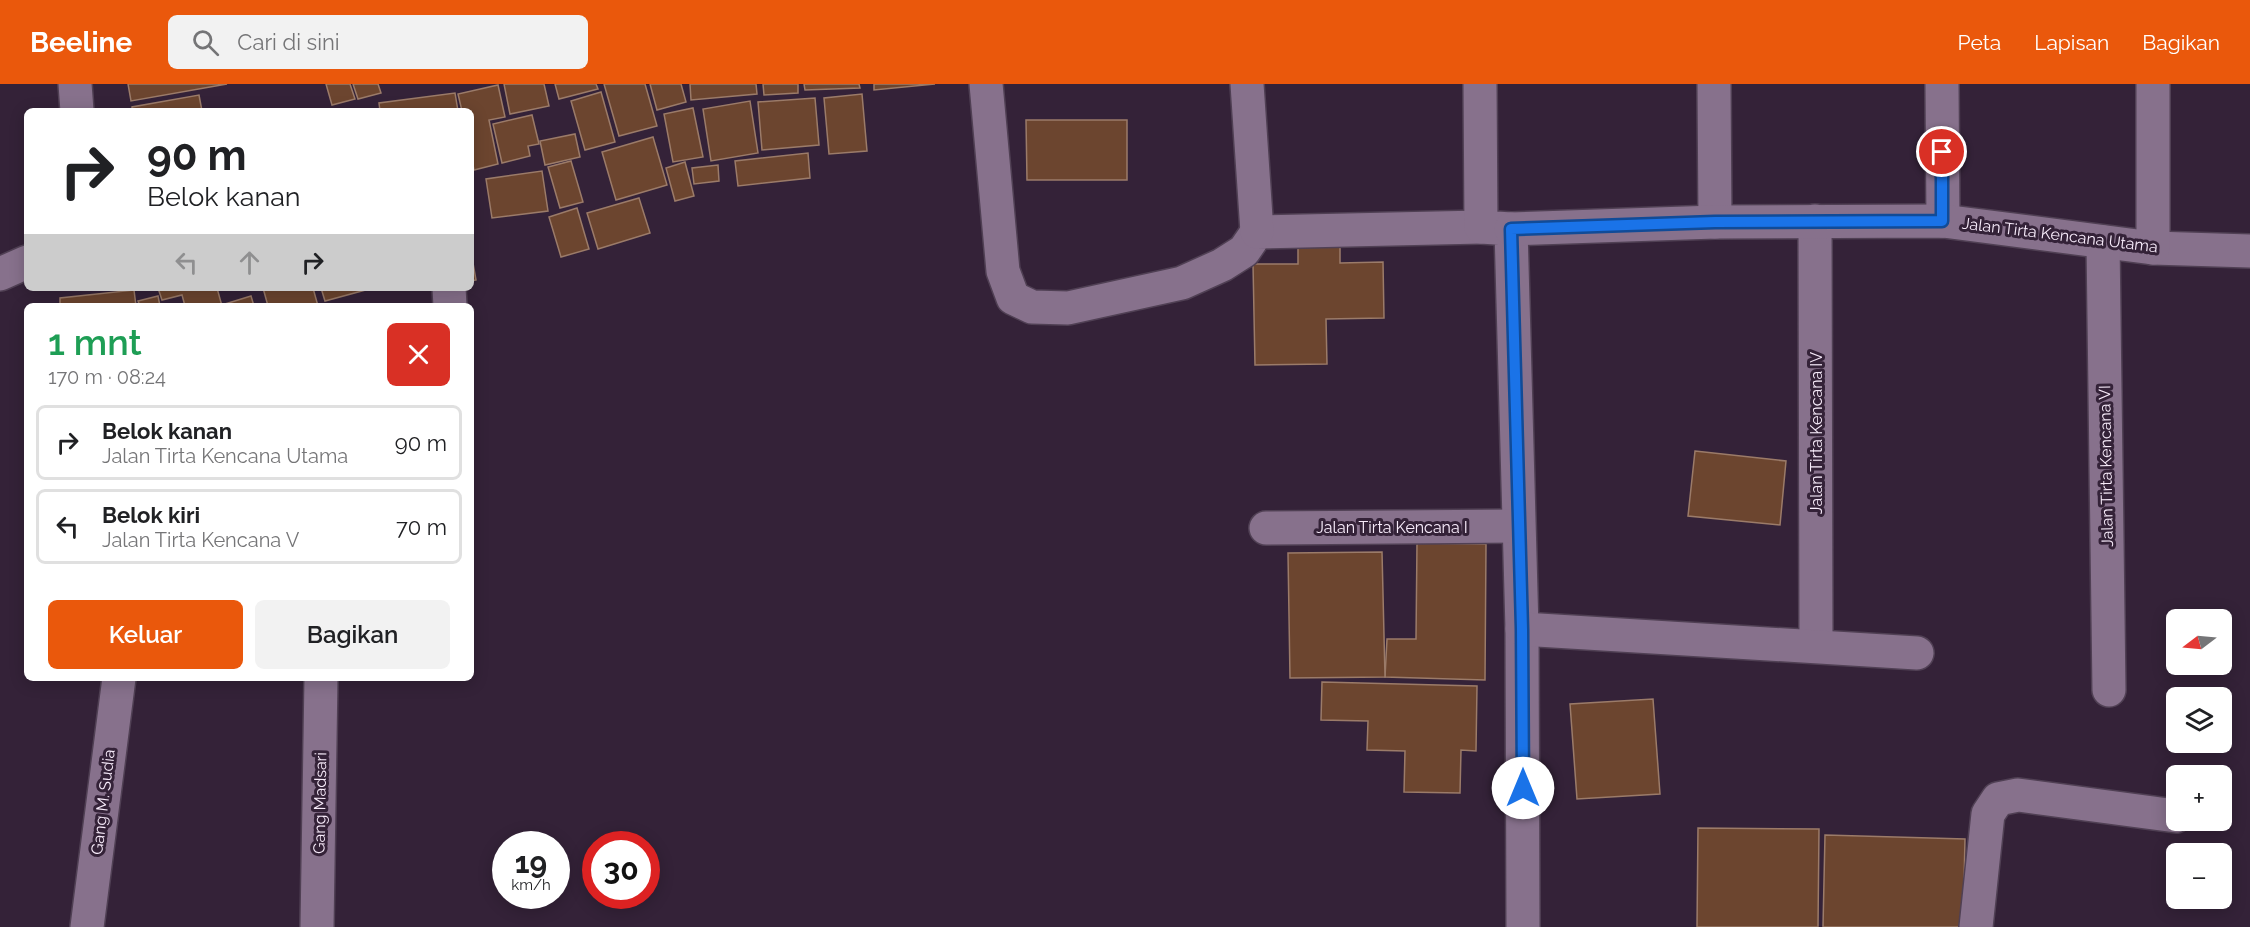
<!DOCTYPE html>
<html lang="id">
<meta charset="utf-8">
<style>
:root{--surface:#fff;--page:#f2f2f2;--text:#202124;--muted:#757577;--line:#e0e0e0;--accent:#ea580c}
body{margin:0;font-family:Raleway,sans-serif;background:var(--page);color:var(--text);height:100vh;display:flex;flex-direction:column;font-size:22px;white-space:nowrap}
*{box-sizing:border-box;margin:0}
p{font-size:20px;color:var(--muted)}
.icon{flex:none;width:33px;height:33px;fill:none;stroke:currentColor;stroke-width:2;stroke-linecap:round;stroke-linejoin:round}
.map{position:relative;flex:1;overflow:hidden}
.panel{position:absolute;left:24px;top:219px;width:450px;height:378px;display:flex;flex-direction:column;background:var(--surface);border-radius:9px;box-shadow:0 3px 15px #0003}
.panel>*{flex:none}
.hud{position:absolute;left:24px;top:24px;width:450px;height:183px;border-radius:9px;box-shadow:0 3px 15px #0003;background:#fff;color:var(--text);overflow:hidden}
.needle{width:39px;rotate:254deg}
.tools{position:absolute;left:2166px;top:525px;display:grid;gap:12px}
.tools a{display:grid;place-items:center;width:66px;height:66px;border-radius:9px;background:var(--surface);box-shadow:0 3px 15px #0003;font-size:30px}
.speed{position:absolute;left:492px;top:747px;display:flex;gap:12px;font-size:30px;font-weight:700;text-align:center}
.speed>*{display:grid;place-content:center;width:78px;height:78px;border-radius:50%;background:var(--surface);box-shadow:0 3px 15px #0003;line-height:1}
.speed small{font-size:15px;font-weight:400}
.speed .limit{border:9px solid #d22;background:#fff;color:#111}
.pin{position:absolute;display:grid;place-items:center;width:51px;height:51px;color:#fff;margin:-26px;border:3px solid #fff;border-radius:50%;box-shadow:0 2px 6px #0007}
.me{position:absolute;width:66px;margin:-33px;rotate:0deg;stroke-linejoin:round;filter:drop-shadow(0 0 4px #0008)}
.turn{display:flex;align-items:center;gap:21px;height:126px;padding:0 24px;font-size:27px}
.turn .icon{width:78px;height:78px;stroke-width:2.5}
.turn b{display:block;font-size:42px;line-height:51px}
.lanes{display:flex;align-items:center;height:57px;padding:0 24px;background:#0003;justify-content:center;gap:30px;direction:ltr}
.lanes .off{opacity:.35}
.round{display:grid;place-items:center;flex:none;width:63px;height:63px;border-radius:9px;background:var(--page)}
.headline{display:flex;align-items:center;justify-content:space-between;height:102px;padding:0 24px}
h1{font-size:36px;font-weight:600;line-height:45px;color:#1e9e55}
.action{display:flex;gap:12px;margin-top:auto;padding:12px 24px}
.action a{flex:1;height:69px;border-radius:9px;background:var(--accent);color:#fff;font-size:24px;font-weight:600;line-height:69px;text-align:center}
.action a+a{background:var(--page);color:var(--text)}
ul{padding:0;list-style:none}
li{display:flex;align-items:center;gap:18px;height:75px;margin:0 12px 9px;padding:0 12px;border:3px solid var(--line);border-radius:9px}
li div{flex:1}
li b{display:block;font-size:22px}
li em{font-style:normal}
header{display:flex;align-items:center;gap:36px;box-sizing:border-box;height:84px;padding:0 30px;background:var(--accent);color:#fff}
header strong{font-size:28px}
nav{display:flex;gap:33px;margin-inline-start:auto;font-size:21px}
.search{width:420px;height:54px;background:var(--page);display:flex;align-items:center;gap:15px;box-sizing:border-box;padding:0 21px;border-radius:9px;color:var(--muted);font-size:22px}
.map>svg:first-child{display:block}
</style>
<header>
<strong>Beeline</strong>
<div class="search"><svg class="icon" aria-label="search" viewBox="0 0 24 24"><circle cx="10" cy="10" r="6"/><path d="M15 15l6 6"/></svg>Cari di sini</div>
<nav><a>Peta</a><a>Lapisan</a><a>Bagikan</a></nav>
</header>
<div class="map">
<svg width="2250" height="843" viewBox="0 0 2250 843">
<rect width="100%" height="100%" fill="#342238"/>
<g fill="#6c452f" stroke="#9b7b69" stroke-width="1.5">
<path d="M 128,0 L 227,0 L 131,17 Z"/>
<path d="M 326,0 L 350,0 L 355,15 L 332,21 Z"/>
<path d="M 353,0 L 378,0 L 381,9 L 358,15 Z"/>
<path d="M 504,0 L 544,0 L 549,22 L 510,30 Z"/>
<path d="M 555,0 L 596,0 L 598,5 L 559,15 Z"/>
<path d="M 604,0 L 645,0 L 657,42 L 619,52 Z"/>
<path d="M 650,0 L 681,0 L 686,18 L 657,26 Z"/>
<path d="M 690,0 L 756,0 L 757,10 L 691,16 Z"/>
<path d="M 763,0 L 798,0 L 798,9 L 764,11 Z"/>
<path d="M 804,0 L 859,0 L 860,4 L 805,6 Z"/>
<path d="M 874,0 L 935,0 L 874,6 Z"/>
<path d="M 498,1 L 505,33 L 489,36 L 498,80 L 474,86 L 471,72 L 471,27 L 462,27 L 458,10 Z"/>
<path d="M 601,8 L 615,58 L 585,66 L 571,17 Z"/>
<path d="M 455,9 L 458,27 L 380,27 L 379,19 Z"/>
<path d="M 862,10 L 867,67 L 829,70 L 824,14 Z"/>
<path d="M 199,11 L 202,27 L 132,27 L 132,23 Z"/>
<path d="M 815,14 L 819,61 L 762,66 L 758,18 Z"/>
<path d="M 750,17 L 758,69 L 711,77 L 703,25 Z"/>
<path d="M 693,24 L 703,73 L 673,78 L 664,30 Z"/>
<path d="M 532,31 L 539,60 L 528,62 L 530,72 L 502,79 L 493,40 Z"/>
<path d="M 1026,36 L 1127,36 L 1127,96 L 1027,96 Z"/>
<path d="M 575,50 L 580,73 L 545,81 L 540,57 Z"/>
<path d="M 653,53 L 667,101 L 616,116 L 602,68 Z"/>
<path d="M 808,69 L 810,94 L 738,102 L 735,77 Z"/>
<path d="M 571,77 L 583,118 L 560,124 L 548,83 Z"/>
<path d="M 685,78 L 694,112 L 675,117 L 666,84 Z"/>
<path d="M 718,81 L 719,97 L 694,100 L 692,84 Z"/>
<path d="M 542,87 L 548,127 L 492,134 L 486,95 Z"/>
<path d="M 639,114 L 650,149 L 598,165 L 587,129 Z"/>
<path d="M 577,124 L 589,165 L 561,173 L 549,133 Z"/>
<path d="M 1340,156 L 1340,179 L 1383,178 L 1384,234 L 1326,235 L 1327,280 L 1255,281 L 1253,180 L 1298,180 L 1298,157 Z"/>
<path d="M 471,168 L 476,196 L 471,197 Z"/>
<path d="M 158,204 L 217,204 L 222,222 L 185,222 L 182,211 L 162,216 Z"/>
<path d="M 263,204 L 313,204 L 318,222 L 268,222 Z"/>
<path d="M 321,204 L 373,204 L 325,217 Z"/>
<path d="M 134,206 L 136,222 L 60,222 L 60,214 Z"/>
<path d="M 158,212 L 160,222 L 140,222 L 138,217 Z"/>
<path d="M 251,212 L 254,222 L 226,222 L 225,220 Z"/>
<path d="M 1695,367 L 1786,377 L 1780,441 L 1688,432 Z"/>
<path d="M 1417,459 L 1486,460 L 1485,596 L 1385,593 L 1387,555 L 1416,555 Z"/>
<path d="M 1382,468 L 1385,593 L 1290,594 L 1288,469 Z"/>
<path d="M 1322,598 L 1477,602 L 1476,667 L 1461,666 L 1460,709 L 1404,708 L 1405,667 L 1367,666 L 1368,637 L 1321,636 Z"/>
<path d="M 1653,615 L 1660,710 L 1577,715 L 1570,620 Z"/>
<path d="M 1698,744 L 1819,745 L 1818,843 L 1697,843 Z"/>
<path d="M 1825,751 L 1965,755 L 1963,843 L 1823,843 Z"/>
</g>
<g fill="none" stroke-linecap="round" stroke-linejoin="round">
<defs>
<g id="minor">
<path d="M 75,0 L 77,27"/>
<path d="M 986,0 L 1003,187 L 1013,214 L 1032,223 L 1068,224 L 1182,199 L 1222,181 L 1244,167 L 1257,148 L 1481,143"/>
<path d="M 1247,0 L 1257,148"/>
<path d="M 1480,0 L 1481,143 L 1511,145 L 1522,545 L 1523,843"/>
<path d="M 1714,0 L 1715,138"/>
<path d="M 1942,0 L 1943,137"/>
<path d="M 1815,137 L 1816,562"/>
<path d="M 1511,145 L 1715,138 L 1943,137 L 2153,164 L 2250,167"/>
<path d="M 2103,158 L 2109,606"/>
<path d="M 2153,164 L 2153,0"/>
<path d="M 0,190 L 27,178"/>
<path d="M 449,204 L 450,222"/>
<path d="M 1266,444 L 1518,442"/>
<path d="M 1522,545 L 1917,569"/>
<path d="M 87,843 L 119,594"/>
<path d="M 317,843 L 321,594"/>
<path d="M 1976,843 L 1988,730 L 1998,715 L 2018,711 L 2176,732"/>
</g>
</defs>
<use href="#minor" stroke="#504054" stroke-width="36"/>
<use href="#minor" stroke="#87718c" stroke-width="33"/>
</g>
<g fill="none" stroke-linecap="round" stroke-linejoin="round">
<defs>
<path id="route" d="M 1523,704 L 1522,545 L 1511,145 L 1715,138 L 1942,137 L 1942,68"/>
</defs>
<use href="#route" stroke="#114b97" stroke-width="15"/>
<use href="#route" stroke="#1a73e8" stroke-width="10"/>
</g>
<g text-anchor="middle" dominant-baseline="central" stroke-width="6" stroke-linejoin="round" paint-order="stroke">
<g font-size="16" fill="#f8ecfb" stroke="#342238">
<text transform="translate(2060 151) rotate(7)">Jalan Tirta Kencana Utama</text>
<text transform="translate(1816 349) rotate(-90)">Jalan Tirta Kencana IV</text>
<text transform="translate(2106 382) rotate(-91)">Jalan Tirta Kencana VI</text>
<text x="1392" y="443">Jalan Tirta Kencana I</text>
<text transform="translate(103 718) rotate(-83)">Gang M. Sudia</text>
<text transform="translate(320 719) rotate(-89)">Gang Madsari</text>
</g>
</g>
</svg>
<div class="tools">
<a><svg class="needle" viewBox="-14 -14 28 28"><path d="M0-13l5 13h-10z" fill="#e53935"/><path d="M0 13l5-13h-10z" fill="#757577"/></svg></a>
<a><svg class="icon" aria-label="layers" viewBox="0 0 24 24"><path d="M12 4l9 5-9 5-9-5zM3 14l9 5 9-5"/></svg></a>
<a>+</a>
<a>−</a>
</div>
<div class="speed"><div>19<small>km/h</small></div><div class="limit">30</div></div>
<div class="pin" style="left:1942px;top:68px;background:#d93025"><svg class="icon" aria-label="arrive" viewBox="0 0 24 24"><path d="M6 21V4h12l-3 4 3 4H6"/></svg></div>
<svg class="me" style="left:1523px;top:704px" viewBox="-20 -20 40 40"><circle r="19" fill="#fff"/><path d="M0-13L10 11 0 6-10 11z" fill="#1a73e8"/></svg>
<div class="hud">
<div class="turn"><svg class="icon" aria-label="right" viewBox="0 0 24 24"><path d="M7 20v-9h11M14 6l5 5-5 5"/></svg><div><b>90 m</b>Belok kanan</div></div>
<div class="lanes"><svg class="icon off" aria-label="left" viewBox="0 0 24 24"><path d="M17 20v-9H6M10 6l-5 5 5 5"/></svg><svg class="icon off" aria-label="ahead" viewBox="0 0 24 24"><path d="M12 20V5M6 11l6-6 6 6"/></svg><svg class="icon" aria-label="right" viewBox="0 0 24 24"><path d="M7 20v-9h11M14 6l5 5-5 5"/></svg></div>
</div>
<section class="panel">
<div class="headline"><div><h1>1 mnt</h1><p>170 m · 08:24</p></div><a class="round" style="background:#d93025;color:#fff"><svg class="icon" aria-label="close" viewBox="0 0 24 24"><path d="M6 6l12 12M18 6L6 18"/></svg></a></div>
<ul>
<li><svg class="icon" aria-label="right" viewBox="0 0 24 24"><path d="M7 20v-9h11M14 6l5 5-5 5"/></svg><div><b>Belok kanan</b><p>Jalan Tirta Kencana Utama</p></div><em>90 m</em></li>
<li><svg class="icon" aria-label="left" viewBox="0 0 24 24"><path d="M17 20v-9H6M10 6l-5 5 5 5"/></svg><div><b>Belok kiri</b><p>Jalan Tirta Kencana V</p></div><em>70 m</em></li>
</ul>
<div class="action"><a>Keluar</a><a>Bagikan</a></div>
</section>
</div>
